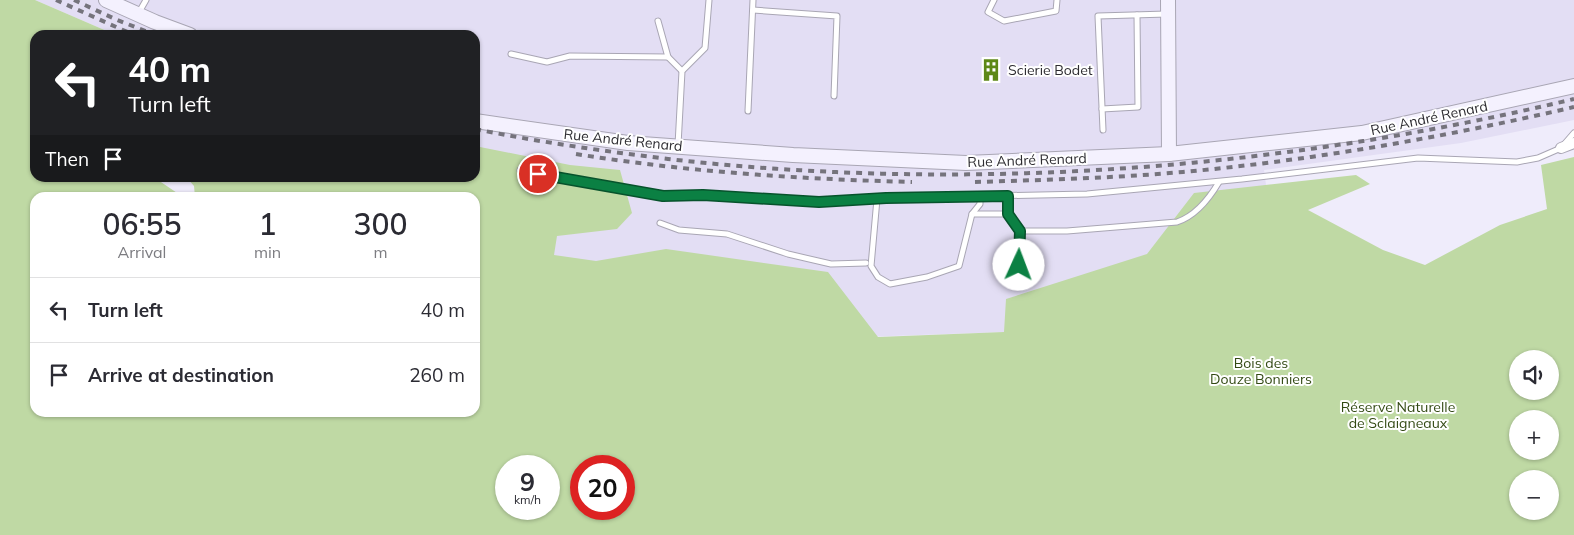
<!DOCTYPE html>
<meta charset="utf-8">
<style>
:root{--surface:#fff;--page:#f7f7f7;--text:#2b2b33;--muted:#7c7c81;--line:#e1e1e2}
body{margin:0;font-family:Mulish,sans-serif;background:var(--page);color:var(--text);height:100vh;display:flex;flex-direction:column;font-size:19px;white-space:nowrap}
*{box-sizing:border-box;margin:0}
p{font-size:16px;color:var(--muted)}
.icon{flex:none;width:28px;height:28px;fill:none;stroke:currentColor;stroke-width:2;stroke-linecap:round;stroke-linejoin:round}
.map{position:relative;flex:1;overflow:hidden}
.side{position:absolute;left:30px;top:192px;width:450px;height:225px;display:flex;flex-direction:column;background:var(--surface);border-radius:15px;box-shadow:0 1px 4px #0004}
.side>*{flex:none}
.hud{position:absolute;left:30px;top:30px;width:450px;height:152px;border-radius:15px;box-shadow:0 1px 4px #0004;background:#202124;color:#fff;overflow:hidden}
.tools{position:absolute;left:1509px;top:350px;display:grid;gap:10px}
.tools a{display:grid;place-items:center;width:50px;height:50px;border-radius:50%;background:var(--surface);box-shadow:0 1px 4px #0004;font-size:25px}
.speed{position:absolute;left:495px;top:455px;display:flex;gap:10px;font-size:25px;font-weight:700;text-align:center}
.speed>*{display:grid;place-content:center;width:65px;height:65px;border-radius:50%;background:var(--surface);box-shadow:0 1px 4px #0004;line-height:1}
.speed small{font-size:12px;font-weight:400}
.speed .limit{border:8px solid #d22;background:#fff;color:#111}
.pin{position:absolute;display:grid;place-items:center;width:42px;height:42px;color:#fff;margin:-21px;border:2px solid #fff;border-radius:50%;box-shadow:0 1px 5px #0007}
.me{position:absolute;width:55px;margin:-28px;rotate:2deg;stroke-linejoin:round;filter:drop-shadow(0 0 4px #0008)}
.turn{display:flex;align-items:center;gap:18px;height:105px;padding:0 15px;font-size:22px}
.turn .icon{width:65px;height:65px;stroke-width:2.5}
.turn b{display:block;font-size:35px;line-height:42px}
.then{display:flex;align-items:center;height:48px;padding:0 15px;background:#0003;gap:10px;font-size:19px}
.eta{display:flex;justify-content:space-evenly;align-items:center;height:85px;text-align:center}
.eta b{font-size:30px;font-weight:600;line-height:35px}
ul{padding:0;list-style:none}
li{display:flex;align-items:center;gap:15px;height:65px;padding:0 15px;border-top:1px solid var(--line)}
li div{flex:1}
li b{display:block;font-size:19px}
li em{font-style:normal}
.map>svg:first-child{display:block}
</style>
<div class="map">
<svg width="1574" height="535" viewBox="0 0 1574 535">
<rect width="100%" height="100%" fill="#efecfb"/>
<path fill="#e3def4" d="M 35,0 L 1574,0 L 1574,120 L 1461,143 L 1264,170 L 1274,243 L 1005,332 L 832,338 L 569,306 L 475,198 L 475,35 L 116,35 Z"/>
<path fill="#bfd9a4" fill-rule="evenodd" d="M 0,0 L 35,0 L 116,35 L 35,35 L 35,178 L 155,178 L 183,197 L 35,198 L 35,412 L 475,412 L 475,198 L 195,197 L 194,186 L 187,178 L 475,178 L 475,146 L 570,165 L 620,170 L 632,213 L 617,229 L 557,236 L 554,255 L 596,261 L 666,249 L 828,272 L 878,337 L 1004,332 L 1006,299 L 1147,254 L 1194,193 L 1356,175 L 1370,184 L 1308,210 L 1383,250 L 1425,265 L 1500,225 L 1547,209 L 1541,165 L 1574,157 L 1574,535 L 0,535 ZM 1518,359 L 1550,359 L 1550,391 L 1518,391 ZM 1518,419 L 1550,419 L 1550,451 L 1518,451 ZM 506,466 L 549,466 L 549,509 L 506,509 ZM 581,466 L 624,466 L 624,509 L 581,509 ZM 1518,479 L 1550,479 L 1550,511 L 1518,511 Z"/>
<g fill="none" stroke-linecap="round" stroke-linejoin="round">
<defs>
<g id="lane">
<path d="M 994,0 L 988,12 L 1004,21 L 1056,11 L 1057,0"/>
<path d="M 753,10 L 837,16 L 834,96"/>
<path d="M 138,14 L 146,0"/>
<path d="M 658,21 L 668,57"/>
<path d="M 511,54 L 547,62 L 570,56 L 668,57 L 682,71"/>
<path d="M 1102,109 L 1138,107 L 1137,15"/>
<path d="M 748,111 L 753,0"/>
<path d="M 1103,130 L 1098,16 L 1167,14"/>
<path d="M 678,145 L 682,71 L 705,48 L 709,0"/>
<path d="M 520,170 L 611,186 L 663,196 L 703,195 L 819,202 L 886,198 L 1087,194 L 1242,179 L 1418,158 L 1517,162 L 1538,158 L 1561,148 L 1574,133"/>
<path d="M 1008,196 L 1008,214"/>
<path d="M 877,199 L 871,266 L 878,277 L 890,284 L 927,277 L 959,266 L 972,214 L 980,204 L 980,196"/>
<path d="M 972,214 L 1008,214 L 1020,231 L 1067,231 L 1177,222 C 1195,216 1209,199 1219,182"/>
<path d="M 660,223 L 679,230 L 727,234 L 788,254 L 831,264 L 866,263"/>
<path d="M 1019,265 L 1020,231"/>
</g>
<path id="street" d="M 1561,148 L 1574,143"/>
<g id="secondary">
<path d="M 106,0 L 155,22 L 190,35"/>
<path d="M 1168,0 L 1169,154"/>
<path d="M 475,121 L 628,143 L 793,155 L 966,163 L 1169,154 L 1362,133 L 1574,86"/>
</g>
</defs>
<use href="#lane" stroke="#a9a6b4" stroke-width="7"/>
<use href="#street" stroke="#a9a6b4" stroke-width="12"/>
<use href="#secondary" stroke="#a9a6b4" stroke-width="16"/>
<use href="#lane" stroke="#fff" stroke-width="5"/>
<use href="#street" stroke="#fff" stroke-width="10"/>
<use href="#secondary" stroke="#f4f1fe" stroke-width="14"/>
<g stroke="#75737c" stroke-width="4" stroke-dasharray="6 6" stroke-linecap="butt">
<path d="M 56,0 L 134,35"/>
<path d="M 74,0 L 115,19 L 155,35"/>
<path d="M 475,129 C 539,142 603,151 668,159 C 970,193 1278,170 1574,99"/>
<path d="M 576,154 C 687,172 800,179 912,182"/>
<path d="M 975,182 C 1044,180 1113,178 1183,172 C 1314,160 1445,137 1574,107"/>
</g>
</g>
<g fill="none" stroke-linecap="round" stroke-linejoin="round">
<defs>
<path id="route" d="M 538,174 L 663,196 L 703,195 L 819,202 L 886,198 L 1008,196 L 1008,214 L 1020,231 L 1019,265"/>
</defs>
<use href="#route" stroke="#07532c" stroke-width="12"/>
<use href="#route" stroke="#0b8043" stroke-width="9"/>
</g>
<defs>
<symbol id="building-bare" viewBox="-9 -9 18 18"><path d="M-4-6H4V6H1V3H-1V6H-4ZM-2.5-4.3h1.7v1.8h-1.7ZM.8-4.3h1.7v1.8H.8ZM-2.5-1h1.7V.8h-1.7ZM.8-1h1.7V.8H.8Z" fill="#5d8817" stroke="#fff" stroke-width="2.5" paint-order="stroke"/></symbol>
</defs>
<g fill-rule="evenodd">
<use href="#building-bare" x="975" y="54" width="32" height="32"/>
</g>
<g text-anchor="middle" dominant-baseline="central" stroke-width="4" stroke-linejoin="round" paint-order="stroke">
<g font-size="14" fill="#2d2c31" stroke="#fff" text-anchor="start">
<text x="1008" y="70">Scierie Bodet</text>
</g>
<g font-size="14" fill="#2d2c31" stroke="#fff">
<text transform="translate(1429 118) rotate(-12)">Rue André Renard</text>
<text transform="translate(623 140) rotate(6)">Rue André Renard</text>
<text transform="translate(1027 160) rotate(-2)">Rue André Renard</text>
</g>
<g font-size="14" fill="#324913" stroke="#fff">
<text x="1261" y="363">Bois des<tspan x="1261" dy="16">Douze Bonniers</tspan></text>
<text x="1398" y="407">Réserve Naturelle<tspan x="1398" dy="16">de Sclaigneaux</tspan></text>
</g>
</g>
</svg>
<div class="tools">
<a><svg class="icon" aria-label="sound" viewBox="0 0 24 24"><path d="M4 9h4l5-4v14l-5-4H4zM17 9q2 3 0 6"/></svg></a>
<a>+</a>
<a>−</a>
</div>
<div class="speed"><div>9<small>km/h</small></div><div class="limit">20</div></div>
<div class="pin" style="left:538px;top:174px;background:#d93025"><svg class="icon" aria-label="arrive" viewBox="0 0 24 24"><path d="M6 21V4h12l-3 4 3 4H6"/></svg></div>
<svg class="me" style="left:1019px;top:265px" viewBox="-20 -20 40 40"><circle r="19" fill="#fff"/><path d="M0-13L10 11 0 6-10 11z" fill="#0b8043"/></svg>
<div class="hud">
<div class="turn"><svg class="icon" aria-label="left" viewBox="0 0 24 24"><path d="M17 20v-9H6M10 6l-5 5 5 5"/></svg><div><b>40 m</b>Turn left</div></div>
<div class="then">Then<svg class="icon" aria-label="arrive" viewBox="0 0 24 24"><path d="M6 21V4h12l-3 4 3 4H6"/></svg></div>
</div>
<section class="side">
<div class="eta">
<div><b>06:55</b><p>Arrival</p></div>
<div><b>1</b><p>min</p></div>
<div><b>300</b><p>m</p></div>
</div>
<ul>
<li><svg class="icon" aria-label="left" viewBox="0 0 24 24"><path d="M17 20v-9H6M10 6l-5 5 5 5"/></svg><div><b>Turn left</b></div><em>40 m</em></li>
<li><svg class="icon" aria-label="arrive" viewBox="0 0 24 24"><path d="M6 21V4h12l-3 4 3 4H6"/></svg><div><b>Arrive at destination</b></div><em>260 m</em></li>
</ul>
</section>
</div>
